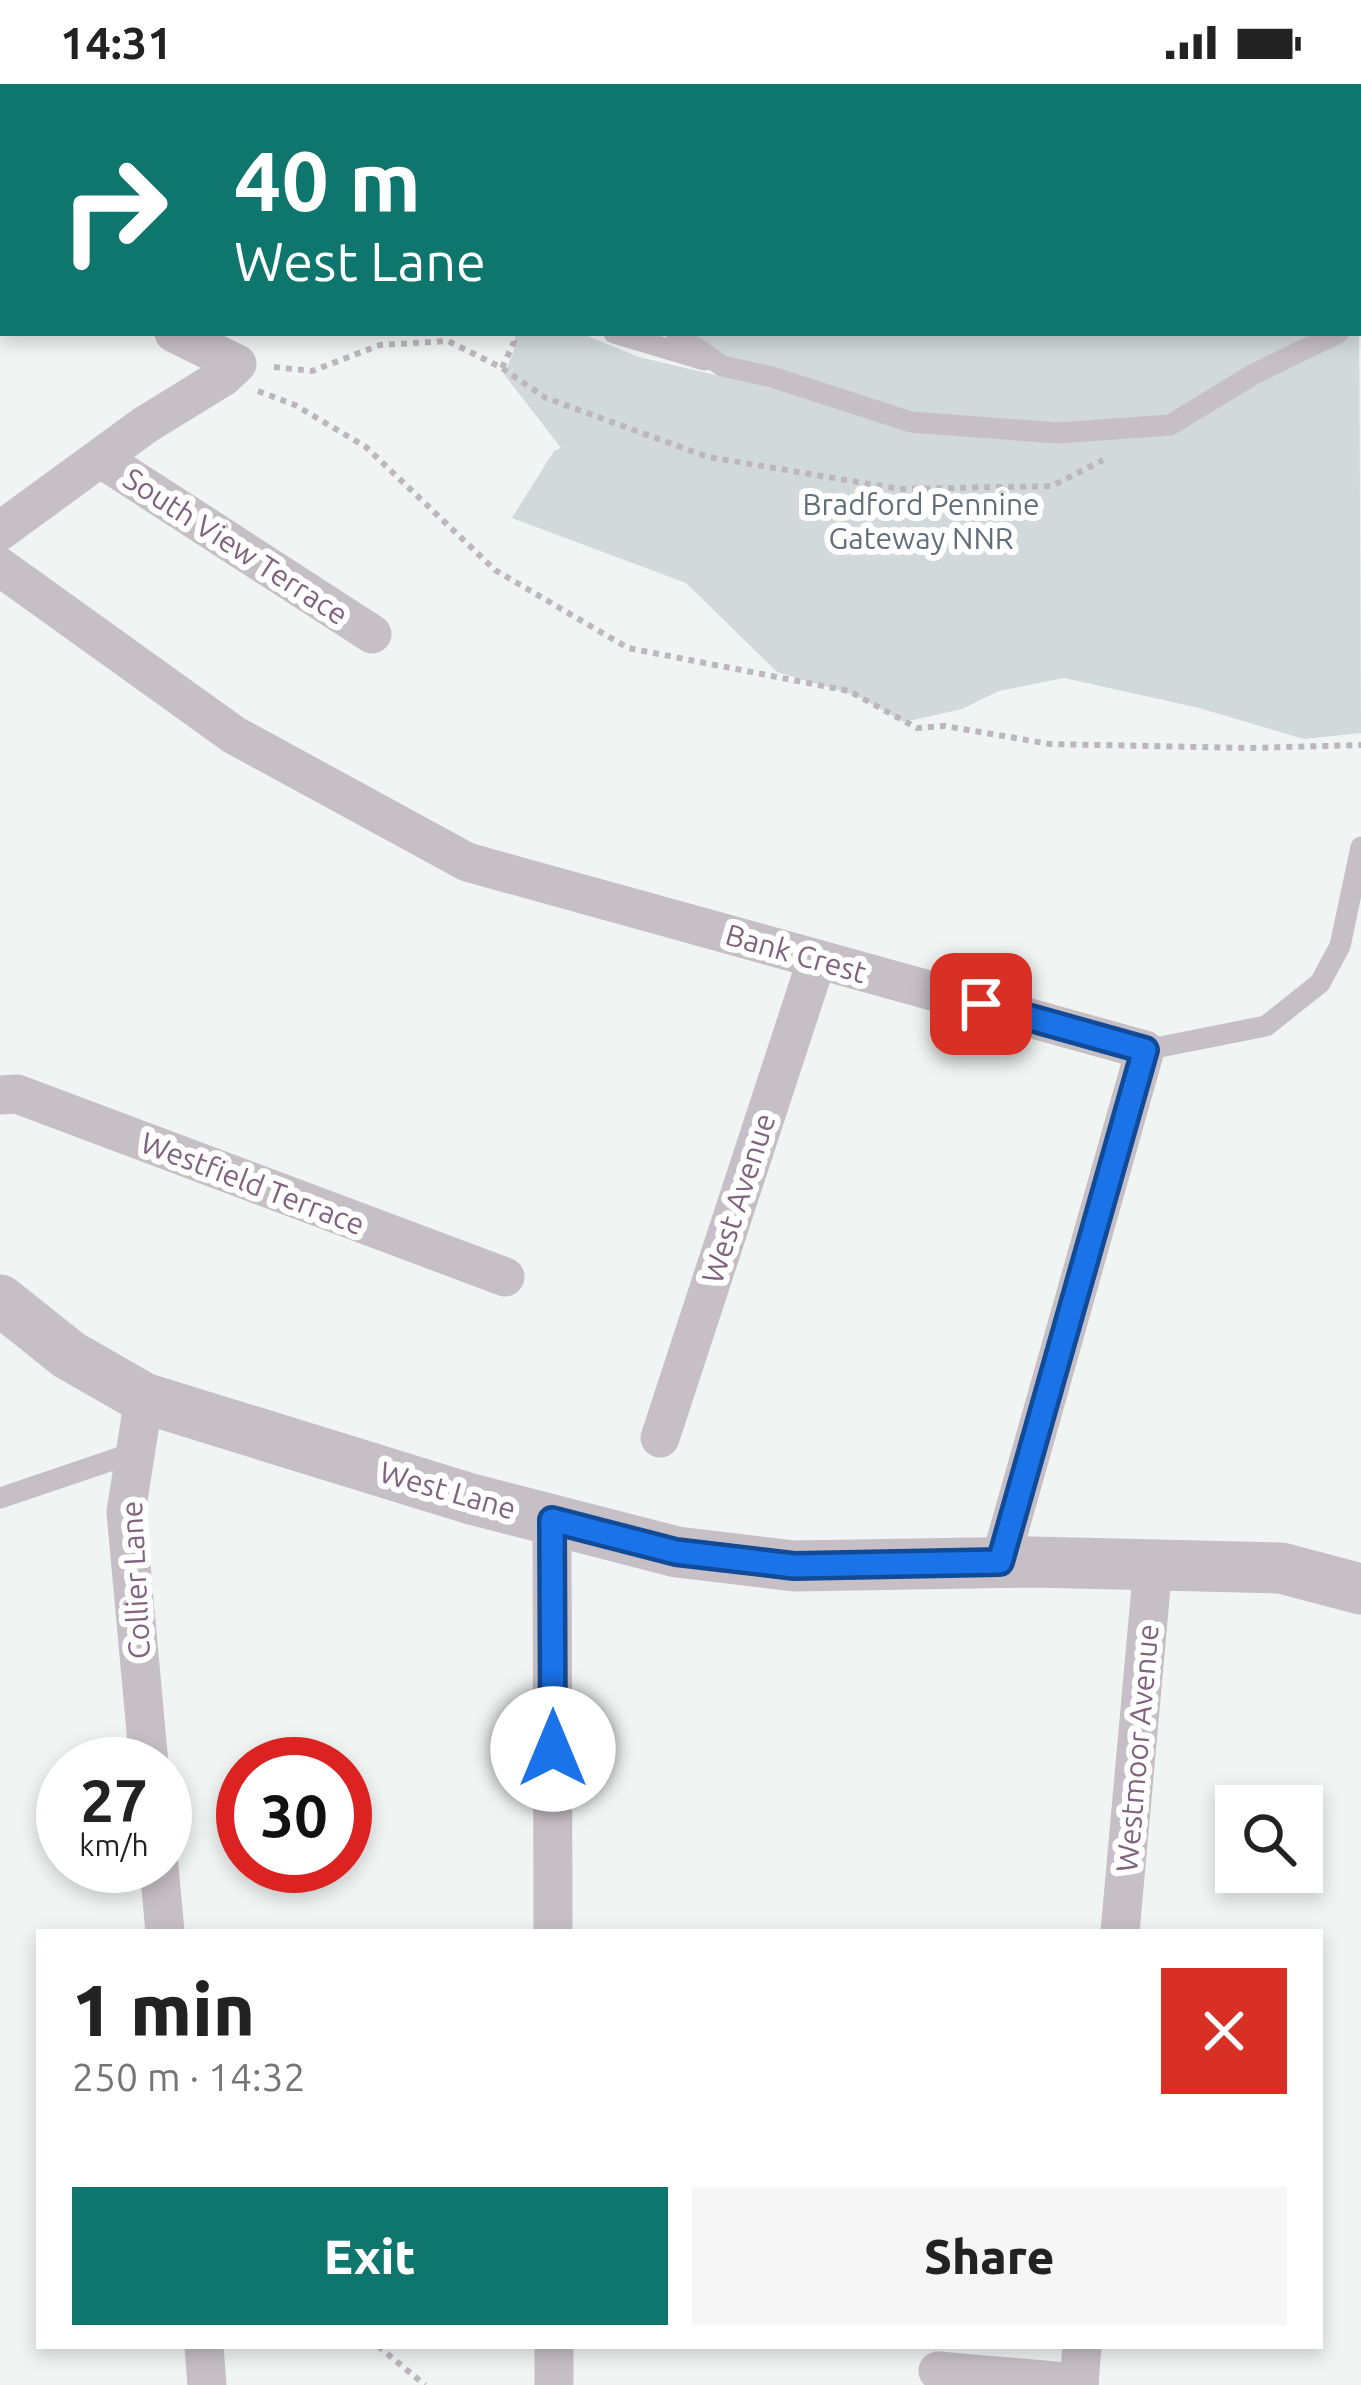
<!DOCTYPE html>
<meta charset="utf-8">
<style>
:root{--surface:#fff;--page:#f6f6f6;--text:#222;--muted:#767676;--accent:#0f766e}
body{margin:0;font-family:Ubuntu,sans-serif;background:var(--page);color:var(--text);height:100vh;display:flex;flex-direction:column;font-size:45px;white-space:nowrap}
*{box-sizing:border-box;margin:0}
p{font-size:39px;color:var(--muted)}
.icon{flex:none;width:66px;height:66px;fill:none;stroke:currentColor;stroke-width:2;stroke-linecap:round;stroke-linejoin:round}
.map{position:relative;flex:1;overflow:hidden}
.side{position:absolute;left:36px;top:1845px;width:1287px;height:420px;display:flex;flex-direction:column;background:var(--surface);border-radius:0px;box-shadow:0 6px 18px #0003}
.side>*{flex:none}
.banner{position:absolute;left:0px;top:0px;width:1362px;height:252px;box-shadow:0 6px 18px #0003;background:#0f766e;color:#fff;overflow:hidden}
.controls{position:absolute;left:1215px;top:1701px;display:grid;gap:24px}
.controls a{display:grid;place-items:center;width:108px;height:108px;border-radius:0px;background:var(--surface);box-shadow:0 6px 18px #0003;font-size:60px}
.speed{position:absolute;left:36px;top:1653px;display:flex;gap:24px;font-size:60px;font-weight:700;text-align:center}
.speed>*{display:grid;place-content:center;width:156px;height:156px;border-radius:50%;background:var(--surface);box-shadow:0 6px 18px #0003;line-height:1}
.speed small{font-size:30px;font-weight:400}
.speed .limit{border:18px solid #d22;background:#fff;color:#111}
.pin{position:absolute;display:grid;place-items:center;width:102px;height:102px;color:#fff;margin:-51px;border-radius:24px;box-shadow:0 6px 18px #0006}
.me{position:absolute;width:132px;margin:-66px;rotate:0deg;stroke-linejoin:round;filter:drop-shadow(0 0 9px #0008)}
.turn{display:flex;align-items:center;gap:42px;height:252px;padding:0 36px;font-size:54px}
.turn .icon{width:156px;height:156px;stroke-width:2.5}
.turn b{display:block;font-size:84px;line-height:102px}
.round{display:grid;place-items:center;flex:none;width:126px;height:126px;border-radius:0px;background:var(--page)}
.headline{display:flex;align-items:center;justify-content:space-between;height:204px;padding:0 36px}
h1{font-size:72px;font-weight:800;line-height:90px}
.action{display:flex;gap:24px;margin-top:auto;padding:24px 36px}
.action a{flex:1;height:138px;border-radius:0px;background:var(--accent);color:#fff;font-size:48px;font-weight:800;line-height:138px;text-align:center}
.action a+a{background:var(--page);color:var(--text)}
.status{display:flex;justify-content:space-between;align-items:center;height:84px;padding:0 60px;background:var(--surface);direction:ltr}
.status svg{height:33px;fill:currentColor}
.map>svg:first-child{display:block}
</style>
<div class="status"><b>14:31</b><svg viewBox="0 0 49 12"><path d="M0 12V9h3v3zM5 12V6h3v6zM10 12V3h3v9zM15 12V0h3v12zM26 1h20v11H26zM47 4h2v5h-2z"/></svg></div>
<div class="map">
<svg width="1361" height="2301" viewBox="0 0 1361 2301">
<rect width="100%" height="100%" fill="#f0f4f2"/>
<path fill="#d1d9db" d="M 1359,196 L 1361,649 L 1304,655 L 1199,624 L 1064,594 L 999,607 L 962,625 L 904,638 L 855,611 L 777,588 L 686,499 L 512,434 L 554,367 L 561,364 L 504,290 L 517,259 L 514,249 L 580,249 L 639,273 L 724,293 L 686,249 L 1359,249 Z"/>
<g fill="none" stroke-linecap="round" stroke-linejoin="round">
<g stroke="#bcb7bc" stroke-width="6" stroke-dasharray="6 6" stroke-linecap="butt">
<path d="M 457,0 L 461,3"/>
<path d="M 274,283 L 312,287 L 380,261 L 448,257 L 502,284 L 546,314 L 708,373 L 900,405 L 1052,402 L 1103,376"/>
<path d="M 502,284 L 514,258 L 510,249"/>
<path d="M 258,307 L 295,321 L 366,363 L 495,486 L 628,564 L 849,607 L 917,644 L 945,642 L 1050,660 L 1249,664 L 1361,661"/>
<path d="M 378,2262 L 425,2301"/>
</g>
<g stroke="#c6bfc5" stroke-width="21">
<path d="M 1359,197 L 1361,197"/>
<path d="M 1359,238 L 1361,238"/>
<path d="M 614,249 L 704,276"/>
<path d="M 676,249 L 722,282 L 772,293 L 911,338 L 1058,349 L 1170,341 L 1254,290 L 1338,249"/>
<path d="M 1145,966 L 1266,942 L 1320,899 L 1340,862 L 1361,763"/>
<path d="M 0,1414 L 136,1368"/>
</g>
<g stroke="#c6bfc5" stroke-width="39">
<path d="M 850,0 L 854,3"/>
<path d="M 1359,26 L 1361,26"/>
<path d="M 100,374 L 372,550"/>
<path d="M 0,447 L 145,341 L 223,293 L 237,280 L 174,249"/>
<path d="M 0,483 L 234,651 L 467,778 L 1145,966 L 1000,1478"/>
<path d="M 0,1011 L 17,1010 L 505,1193"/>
<path d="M 144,1314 L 126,1428 L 149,1680"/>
<path d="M 660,1354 L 817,875"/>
<path d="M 552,1436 L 553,1848"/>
<path d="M 159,1782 L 165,1848"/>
<path d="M 1120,1848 L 1153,1481"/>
<path d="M 204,2262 L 207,2301"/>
<path d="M 554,2262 L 554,2301"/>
<path d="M 938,2287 L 1079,2299"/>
<path d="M 1079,2301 L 1082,2262"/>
</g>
<path stroke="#c6bfc5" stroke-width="51" d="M 0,1216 L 69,1271 L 144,1314 L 471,1415 L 677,1468 L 794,1482 L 1034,1478 L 1281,1484 L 1361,1505"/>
</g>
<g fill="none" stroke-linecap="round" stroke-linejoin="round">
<defs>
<path id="route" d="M 553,1665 L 552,1436 L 676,1468 L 794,1482 L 1000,1478 L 1145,966 L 981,920"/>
</defs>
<use href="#route" stroke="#114b97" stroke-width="30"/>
<use href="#route" stroke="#1a73e8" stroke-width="21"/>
</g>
<g text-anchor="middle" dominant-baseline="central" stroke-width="12" stroke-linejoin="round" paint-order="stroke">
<g font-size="30" fill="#626e78" stroke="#fff">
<text x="921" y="420">Bradford Pennine<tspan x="921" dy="34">Gateway NNR</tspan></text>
</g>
<g font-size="30" fill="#80637e" stroke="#fff">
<text transform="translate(236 462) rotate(33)">South View Terrace</text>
<text transform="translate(796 869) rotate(16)">Bank Crest</text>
<text transform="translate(253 1099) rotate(21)">Westfield Terrace</text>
<text transform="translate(738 1114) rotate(-72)">West Avenue</text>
<text transform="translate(448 1406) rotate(16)">West Lane</text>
<text transform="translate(135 1496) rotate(-93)">Collier Lane</text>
<text transform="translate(1137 1664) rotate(-85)">Westmoor Avenue</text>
</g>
</g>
</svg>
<div class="controls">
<a><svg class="icon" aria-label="search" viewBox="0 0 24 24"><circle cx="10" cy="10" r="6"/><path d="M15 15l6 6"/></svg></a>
</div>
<div class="speed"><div>27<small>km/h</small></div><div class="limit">30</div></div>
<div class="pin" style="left:981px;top:920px;background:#d93025"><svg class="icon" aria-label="arrive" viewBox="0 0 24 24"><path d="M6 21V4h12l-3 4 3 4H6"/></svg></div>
<svg class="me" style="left:553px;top:1665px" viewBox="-20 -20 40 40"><circle r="19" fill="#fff"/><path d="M0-13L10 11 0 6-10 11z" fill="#1a73e8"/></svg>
<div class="banner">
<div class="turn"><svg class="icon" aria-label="right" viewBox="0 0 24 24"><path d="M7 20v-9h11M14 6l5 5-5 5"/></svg><div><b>40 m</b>West Lane</div></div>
</div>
<section class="side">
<div class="headline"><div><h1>1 min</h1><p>250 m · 14:32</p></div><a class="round" style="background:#d93025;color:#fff"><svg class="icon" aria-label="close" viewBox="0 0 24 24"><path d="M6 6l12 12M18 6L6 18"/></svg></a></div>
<div class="action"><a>Exit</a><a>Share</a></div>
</section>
</div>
